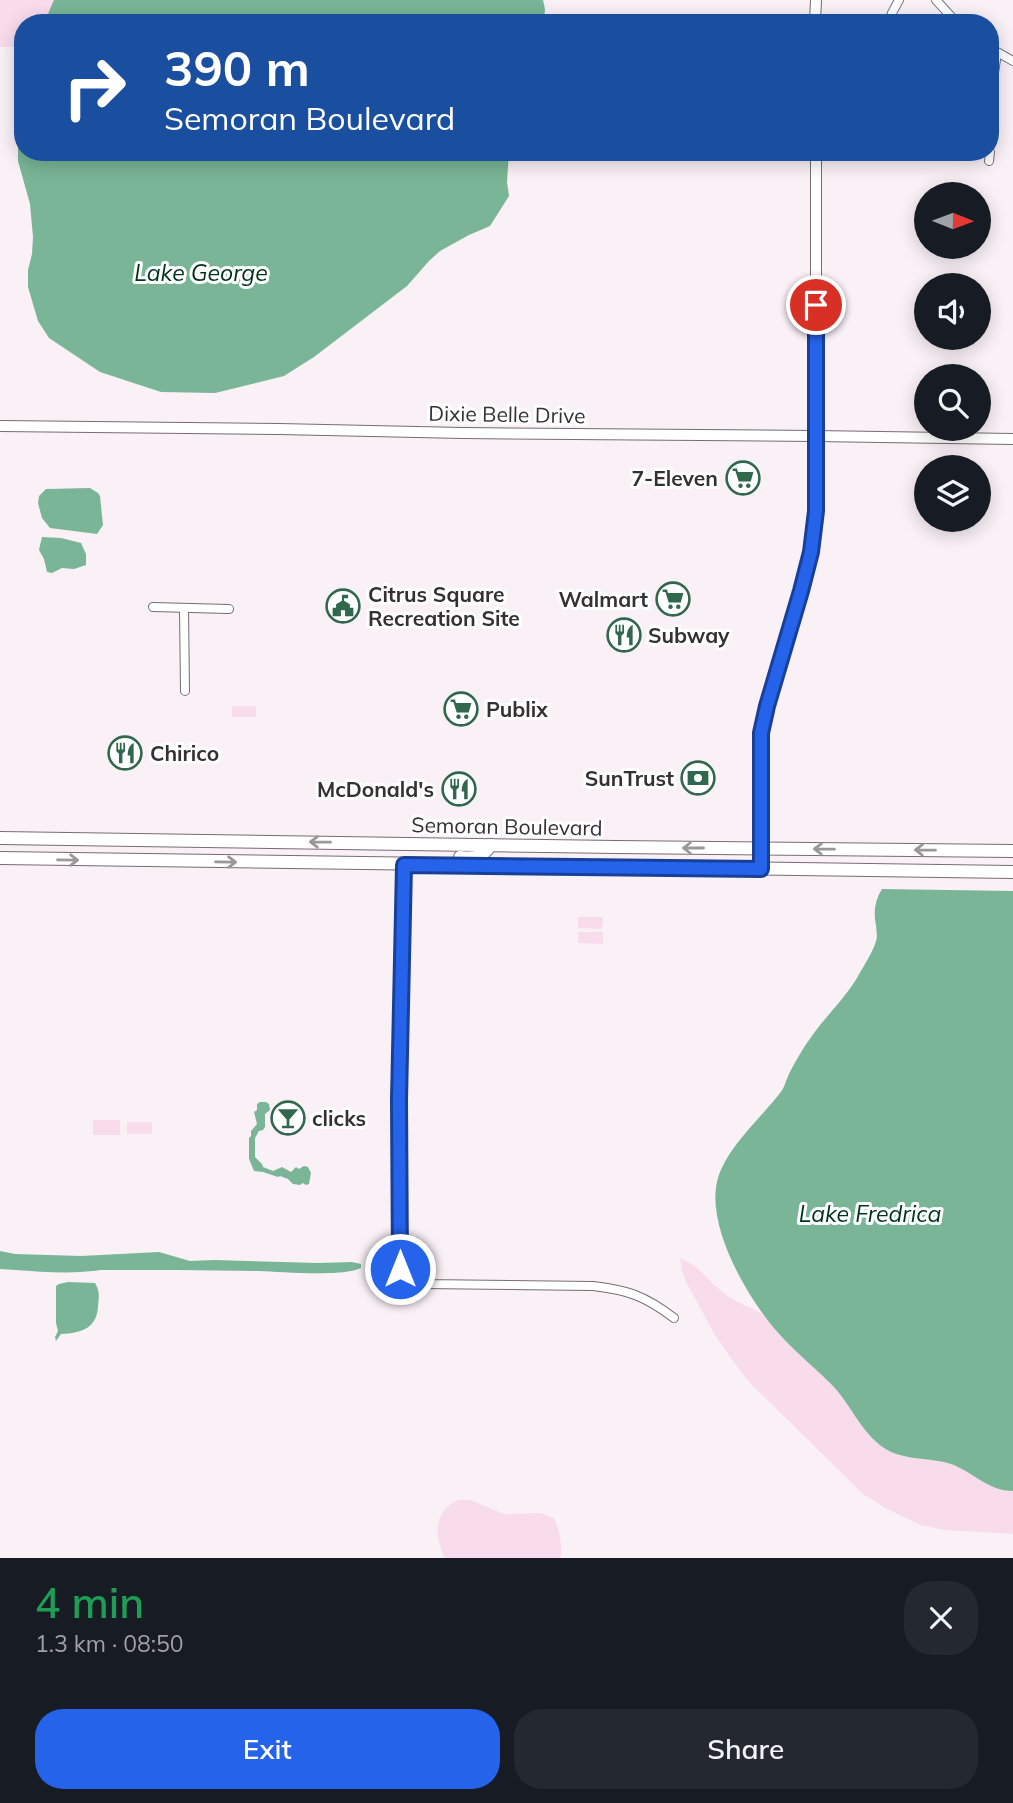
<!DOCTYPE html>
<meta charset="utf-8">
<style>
:root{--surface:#171b24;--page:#242831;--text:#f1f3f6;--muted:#9ea1a6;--accent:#2563eb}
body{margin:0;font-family:Mulish,sans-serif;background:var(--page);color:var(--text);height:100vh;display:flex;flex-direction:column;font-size:26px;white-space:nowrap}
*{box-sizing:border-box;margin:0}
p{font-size:23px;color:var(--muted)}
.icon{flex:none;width:38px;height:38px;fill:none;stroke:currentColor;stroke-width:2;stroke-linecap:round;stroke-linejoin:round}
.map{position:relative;height:1558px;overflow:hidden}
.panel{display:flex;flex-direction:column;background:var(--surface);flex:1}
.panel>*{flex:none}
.guide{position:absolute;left:14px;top:14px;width:985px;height:147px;border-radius:28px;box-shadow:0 4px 18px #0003;background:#1a4fa0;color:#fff;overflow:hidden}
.needle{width:46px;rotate:91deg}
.buttons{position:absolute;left:914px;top:182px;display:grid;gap:14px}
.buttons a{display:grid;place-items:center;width:77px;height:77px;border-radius:50%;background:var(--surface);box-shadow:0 4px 18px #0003;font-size:35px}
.pin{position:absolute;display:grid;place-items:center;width:60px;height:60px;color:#fff;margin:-30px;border:4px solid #fff;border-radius:50%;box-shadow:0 2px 7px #0007}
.me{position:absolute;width:77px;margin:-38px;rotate:0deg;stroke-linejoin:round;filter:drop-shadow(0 0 5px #0008)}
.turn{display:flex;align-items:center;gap:24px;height:147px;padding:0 35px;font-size:32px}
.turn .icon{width:91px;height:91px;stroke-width:2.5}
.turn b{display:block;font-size:49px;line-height:60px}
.round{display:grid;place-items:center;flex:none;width:74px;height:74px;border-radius:28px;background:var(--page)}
.headline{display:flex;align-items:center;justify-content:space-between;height:119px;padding:0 35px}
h1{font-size:42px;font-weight:600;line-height:52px;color:#1e9e55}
.cta{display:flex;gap:14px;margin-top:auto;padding:14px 35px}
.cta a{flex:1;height:80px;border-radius:28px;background:var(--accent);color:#fff;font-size:28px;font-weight:600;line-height:80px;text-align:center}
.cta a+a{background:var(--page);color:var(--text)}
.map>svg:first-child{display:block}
</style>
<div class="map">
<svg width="1013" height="1558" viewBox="0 0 1013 1558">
<rect width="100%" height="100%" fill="#faf1f6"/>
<g fill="#f9dcec">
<path d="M 0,0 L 184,0 L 184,23 L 23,23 L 23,47 L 0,47 Z"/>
<rect x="232" y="706" width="24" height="11"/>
<path d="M 578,917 L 603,917 L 602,929 L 578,928 Z"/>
<path d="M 578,932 L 603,932 L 603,944 L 578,943 Z"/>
<rect x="93" y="1120" width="27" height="15"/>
<rect x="127" y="1122" width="25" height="12"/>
<path d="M 680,1258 C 699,1265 710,1283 725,1294 C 737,1303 752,1307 763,1315 C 771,1320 776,1332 783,1339 C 802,1358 824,1374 841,1395 C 856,1413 864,1434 884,1448 C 904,1461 929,1457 951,1464 C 973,1471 988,1491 1013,1491 L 1013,1534 L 944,1530 L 920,1525 L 887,1509 L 863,1494 L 749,1382 L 732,1360 L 715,1335 L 686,1282 L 682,1271 Z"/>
<path d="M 471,1500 L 504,1514 L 541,1513 L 554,1518 C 560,1531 562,1543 561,1558 L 445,1558 C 435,1540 433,1514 454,1502 C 458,1499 465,1500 471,1500 Z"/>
</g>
<g fill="#79b596">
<path d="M 54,0 L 543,0 L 545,9 L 544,23 L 44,23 Z"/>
<path d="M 23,116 L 23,152 L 509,152 L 507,182 L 509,196 L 490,226 L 469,235 L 440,251 L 429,261 L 407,286 L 314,357 L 284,376 L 215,393 L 161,392 L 100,372 L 49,338 L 38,321 L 28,287 L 28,270 L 32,254 L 33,237 L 30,204 L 18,161 L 18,148 Z"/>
<path d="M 90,488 L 98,493 L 100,496 L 103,525 L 97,534 L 50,528 L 42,518 L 38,503 L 39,496 L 46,489 Z"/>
<path d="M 42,537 L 61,538 L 81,543 L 86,554 L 86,565 L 74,569 L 62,568 L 52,573 L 47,572 L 44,559 L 39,550 Z"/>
<path d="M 882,889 L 1013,891 L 1013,1491 C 988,1491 973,1472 951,1464 C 929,1457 904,1461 884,1448 C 861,1432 852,1407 834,1387 C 817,1369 797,1354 780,1335 C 749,1301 704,1225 718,1178 C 728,1146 760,1119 780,1093 C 785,1087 786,1080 789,1074 C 796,1060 805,1045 814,1033 C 828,1014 845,998 857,978 C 862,969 874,950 876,941 C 878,936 876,930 876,925 C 873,912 875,900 882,889 Z"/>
<path d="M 260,1102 L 266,1102 L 269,1104 L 270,1110 L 265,1114 L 265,1127 L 263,1130 L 259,1131 L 255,1138 L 255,1157 L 262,1164 L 263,1167 L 273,1171 L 282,1167 L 291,1172 L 296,1167 L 299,1169 L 304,1166 L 308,1167 L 311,1173 L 309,1184 L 306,1185 L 303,1183 L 300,1185 L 293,1184 L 288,1179 L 280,1176 L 278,1177 L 263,1172 L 254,1171 L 249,1159 L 249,1138 L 251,1136 L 251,1131 L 257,1124 L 254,1112 L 257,1110 L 257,1104 Z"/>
<path d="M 0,1251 L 15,1254 L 81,1256 L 159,1252 L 190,1261 L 214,1260 L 318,1263 L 352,1262 L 361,1264 L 361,1268 C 343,1277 282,1272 259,1271 C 206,1270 154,1270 101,1270 C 68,1275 33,1271 0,1269 Z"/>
<path d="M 68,1282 L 95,1283 C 100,1291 99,1297 98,1306 C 97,1328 82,1333 61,1334 L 56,1341 L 55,1337 L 58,1331 L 56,1323 L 56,1286 L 59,1284 Z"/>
</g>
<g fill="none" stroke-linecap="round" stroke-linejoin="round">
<defs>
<g id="minor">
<path d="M 936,0 L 957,23"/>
<path d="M 889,23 L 892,13 L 899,0"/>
<path d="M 990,48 L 1013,61"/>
<path d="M 990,99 L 997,53"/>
<path d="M 989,161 L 990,152"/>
<path d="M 153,607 L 229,609"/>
<path d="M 184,608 L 185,691"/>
<path d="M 404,865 L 399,1100 L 400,1269 C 405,1280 411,1283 423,1284 L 593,1286 C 628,1290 645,1296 674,1318"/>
</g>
<g id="tertiary">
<path d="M 815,23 L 816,0"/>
<path d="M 0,426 L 279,429 L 463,433 L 815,436 L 1013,439"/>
<path d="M 761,869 L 761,733 L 767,706 L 801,591 L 811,552 L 816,511 L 816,152"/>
</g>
<g id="primary">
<path d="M 0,838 L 616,847 L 1013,851"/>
<path d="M 460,857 C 475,858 481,859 491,845"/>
<path d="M 0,858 L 1013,872"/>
</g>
</defs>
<use href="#minor" stroke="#756d72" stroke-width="10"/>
<use href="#tertiary" stroke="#756d72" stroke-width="12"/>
<use href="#primary" stroke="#756d72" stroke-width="14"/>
<use href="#minor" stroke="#fff" stroke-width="8"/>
<use href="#tertiary" stroke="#fff" stroke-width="10"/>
<use href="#primary" stroke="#fff" stroke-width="12"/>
</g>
<defs><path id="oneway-shaft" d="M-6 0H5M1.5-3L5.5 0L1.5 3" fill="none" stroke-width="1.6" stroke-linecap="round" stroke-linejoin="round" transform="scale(1.75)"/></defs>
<g stroke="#9a9899">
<use href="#oneway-shaft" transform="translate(320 842) rotate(-179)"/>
<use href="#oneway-shaft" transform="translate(693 848) rotate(-180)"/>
<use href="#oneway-shaft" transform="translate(824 849) rotate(-179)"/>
<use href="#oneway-shaft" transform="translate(925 850) rotate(-179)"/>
<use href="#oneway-shaft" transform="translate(68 860) rotate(1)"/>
<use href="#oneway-shaft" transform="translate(226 862) rotate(1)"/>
</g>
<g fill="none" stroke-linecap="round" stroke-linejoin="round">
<defs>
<path id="route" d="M 400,1269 L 399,1100 L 404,865 L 761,869 L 761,733 L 767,706 L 801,591 L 811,552 L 816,511 L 816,305"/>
</defs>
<use href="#route" stroke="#184099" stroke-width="18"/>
<use href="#route" stroke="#2563eb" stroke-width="12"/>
</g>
<defs>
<symbol id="supermarket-ring" viewBox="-11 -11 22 22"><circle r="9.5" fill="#fff" stroke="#31674d" stroke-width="1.5"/><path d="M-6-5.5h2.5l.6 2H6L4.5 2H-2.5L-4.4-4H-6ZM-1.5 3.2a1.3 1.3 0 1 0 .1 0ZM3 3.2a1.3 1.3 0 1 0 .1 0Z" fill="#31674d"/></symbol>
<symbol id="civic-ring" viewBox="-11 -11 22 22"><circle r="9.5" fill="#fff" stroke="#31674d" stroke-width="1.5"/><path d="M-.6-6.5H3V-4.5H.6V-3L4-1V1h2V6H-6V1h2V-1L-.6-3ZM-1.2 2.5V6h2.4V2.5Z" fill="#31674d"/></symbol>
<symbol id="restaurant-ring" viewBox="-11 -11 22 22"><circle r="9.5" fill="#fff" stroke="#31674d" stroke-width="1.5"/><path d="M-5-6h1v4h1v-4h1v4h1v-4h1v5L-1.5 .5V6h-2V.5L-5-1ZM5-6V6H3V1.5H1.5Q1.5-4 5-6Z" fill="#31674d"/></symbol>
<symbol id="bank-ring" viewBox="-11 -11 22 22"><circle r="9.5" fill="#fff" stroke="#31674d" stroke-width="1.5"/><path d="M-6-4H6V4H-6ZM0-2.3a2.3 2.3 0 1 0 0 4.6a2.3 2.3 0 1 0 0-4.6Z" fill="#31674d"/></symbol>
<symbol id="bar-ring" viewBox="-11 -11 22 22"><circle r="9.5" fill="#fff" stroke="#31674d" stroke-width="1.5"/><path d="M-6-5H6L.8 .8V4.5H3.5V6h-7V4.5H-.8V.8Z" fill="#31674d"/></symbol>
</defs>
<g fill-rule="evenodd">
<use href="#supermarket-ring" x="724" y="459" width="38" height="38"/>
<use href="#supermarket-ring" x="654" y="580" width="38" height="38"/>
<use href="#civic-ring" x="324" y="587" width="38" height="38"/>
<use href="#restaurant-ring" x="605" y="616" width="38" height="38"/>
<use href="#supermarket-ring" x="442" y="690" width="38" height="38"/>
<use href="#restaurant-ring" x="106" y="734" width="38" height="38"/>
<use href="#bank-ring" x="679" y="759" width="38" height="38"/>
<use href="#restaurant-ring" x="440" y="770" width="38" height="38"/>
<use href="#bar-ring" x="269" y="1099" width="38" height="38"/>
</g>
<g text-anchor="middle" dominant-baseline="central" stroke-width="6" stroke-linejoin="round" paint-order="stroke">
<g font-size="21" fill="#343133" stroke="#fff">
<text transform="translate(507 414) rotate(1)">Dixie Belle Drive</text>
<text transform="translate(507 826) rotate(1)">Semoran Boulevard</text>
</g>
<g font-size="21" font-weight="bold" fill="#343133" stroke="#fff" text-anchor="start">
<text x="718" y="478" text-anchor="end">7-Eleven</text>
<text x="368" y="594">Citrus Square<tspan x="368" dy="24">Recreation Site</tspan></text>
<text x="648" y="599" text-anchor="end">Walmart</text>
<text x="648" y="635">Subway</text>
<text x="486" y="709">Publix</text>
<text x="150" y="753">Chirico</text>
<text x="674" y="778" text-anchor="end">SunTrust</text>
<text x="434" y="789" text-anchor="end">McDonald's</text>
<text x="312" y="1118">clicks</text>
</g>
<g font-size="23" font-style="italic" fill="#00331f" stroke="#fff">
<text x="201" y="272">Lake George</text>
<text x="870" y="1213">Lake Fredrica</text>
</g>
</g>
</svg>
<div class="buttons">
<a><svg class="needle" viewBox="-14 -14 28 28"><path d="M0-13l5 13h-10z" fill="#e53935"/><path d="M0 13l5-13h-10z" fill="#9ea1a6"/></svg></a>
<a><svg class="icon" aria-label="sound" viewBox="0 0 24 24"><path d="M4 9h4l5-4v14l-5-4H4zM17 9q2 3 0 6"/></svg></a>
<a><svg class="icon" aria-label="search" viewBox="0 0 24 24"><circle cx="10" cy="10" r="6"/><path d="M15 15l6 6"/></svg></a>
<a><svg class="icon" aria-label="layers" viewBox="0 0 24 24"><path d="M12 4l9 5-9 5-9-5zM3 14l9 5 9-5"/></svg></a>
</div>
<div class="pin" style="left:816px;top:305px;background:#d93025"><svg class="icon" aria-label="arrive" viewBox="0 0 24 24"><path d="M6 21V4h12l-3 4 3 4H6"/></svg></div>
<svg class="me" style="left:400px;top:1269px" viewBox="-20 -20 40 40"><circle r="17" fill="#2563eb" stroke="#fff" stroke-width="3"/><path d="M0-11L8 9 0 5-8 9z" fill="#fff"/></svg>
<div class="guide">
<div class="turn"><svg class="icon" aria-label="right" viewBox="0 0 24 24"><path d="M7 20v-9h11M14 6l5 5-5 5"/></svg><div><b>390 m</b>Semoran Boulevard</div></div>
</div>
</div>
<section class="panel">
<div class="headline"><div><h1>4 min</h1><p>1.3 km · 08:50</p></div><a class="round"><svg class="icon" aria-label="close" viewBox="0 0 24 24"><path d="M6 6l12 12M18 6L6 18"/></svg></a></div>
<div class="cta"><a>Exit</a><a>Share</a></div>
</section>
